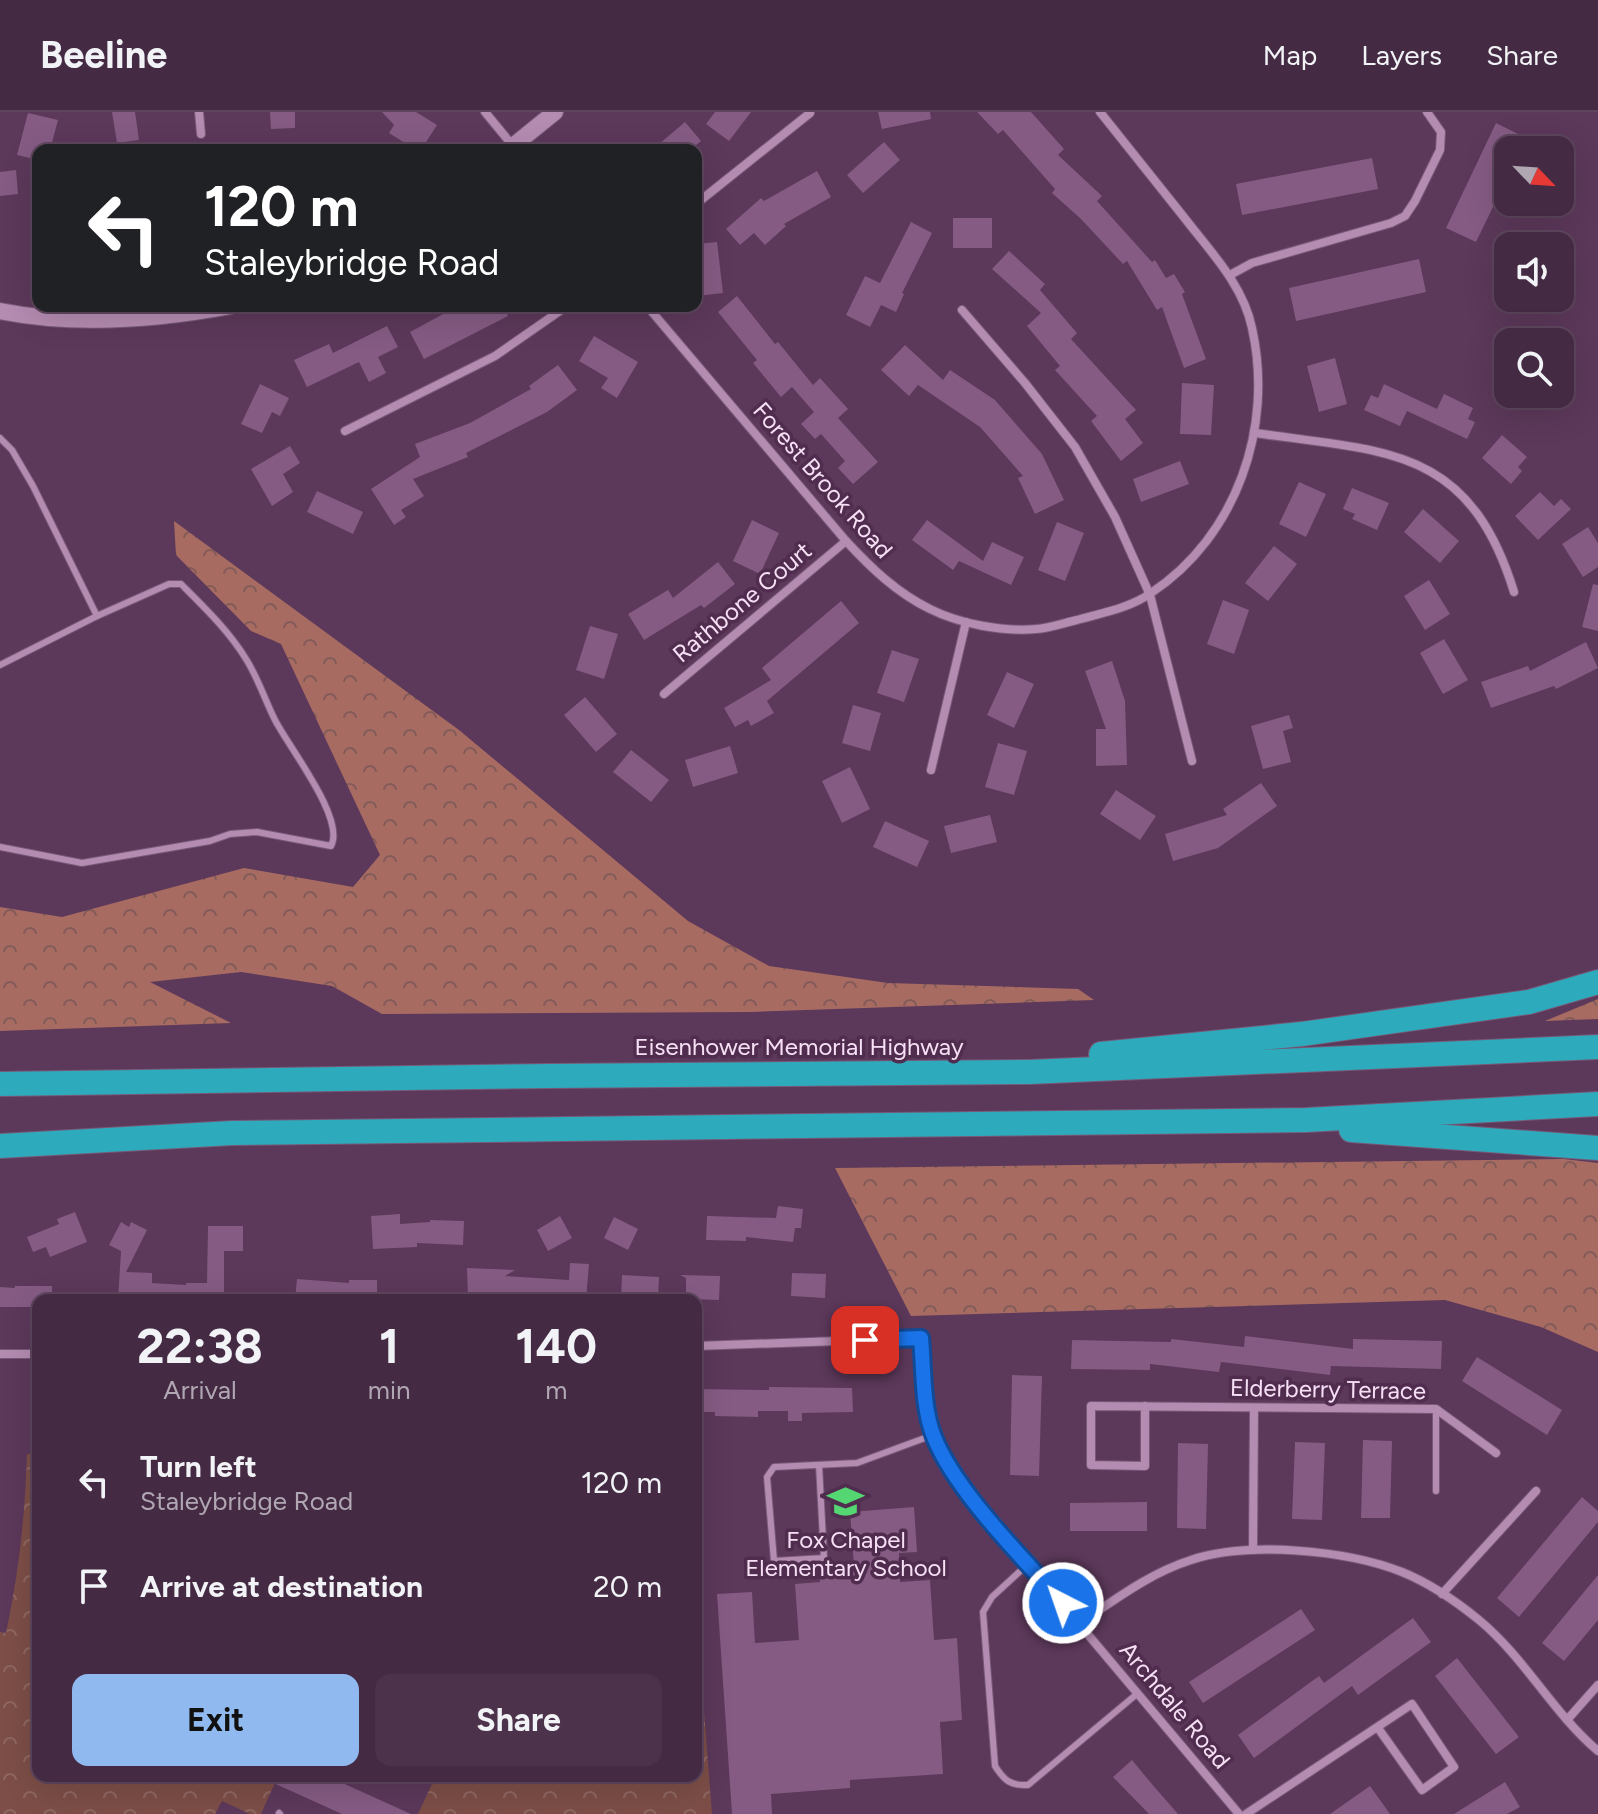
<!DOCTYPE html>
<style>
:root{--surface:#452a44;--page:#4c324b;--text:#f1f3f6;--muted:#b0a7b2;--line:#5d465d;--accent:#90b9f0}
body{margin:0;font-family:Figtree,sans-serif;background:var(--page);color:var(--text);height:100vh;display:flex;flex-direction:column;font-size:30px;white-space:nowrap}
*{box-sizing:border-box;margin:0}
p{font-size:26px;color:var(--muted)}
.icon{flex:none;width:44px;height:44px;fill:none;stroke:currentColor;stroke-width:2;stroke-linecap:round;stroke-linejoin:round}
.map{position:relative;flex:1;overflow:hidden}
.sheet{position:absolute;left:32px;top:1182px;width:670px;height:488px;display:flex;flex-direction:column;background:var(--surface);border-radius:16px;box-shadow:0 8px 32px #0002,0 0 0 2px var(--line)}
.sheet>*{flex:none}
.hud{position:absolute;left:32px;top:32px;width:670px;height:168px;border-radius:16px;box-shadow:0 8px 32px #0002,0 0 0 2px var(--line);background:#202124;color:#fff;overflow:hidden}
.needle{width:52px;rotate:115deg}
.controls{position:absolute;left:1494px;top:24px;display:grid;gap:16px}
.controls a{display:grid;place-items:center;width:80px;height:80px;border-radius:16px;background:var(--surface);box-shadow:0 8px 32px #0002,0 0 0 2px var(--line);font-size:40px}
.pin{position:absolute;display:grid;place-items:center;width:68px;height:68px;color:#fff;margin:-34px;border-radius:16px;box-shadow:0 4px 12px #0006}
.me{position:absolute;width:88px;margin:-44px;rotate:319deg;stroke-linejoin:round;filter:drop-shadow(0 0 6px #0008)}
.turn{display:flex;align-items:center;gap:28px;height:168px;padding:0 40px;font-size:36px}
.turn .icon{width:104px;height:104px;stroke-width:2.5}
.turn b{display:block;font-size:56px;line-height:68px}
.eta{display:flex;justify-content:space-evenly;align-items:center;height:136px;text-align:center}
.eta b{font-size:48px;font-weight:700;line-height:56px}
.button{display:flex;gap:16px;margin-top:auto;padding:16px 40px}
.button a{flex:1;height:92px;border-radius:16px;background:var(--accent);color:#111;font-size:32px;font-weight:700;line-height:92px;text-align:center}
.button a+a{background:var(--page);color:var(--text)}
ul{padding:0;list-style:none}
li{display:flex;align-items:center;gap:24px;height:104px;padding:0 40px}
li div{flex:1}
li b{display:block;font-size:30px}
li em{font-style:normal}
header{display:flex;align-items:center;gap:48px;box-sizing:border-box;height:112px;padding:0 40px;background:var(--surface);border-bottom:2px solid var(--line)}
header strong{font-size:38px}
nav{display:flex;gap:44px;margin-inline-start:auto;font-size:28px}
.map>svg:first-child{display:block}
</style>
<header>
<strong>Beeline</strong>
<nav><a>Map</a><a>Layers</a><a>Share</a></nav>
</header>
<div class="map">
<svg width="1598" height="1702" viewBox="0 0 1598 1702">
<defs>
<pattern id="forest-crowns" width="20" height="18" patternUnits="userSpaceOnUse" patternTransform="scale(2)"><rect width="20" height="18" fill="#a86b62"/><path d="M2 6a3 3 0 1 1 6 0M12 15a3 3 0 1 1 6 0" fill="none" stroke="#825b58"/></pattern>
<pattern id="park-crowns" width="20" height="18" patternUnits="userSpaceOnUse" patternTransform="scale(2)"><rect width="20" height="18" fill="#7c4e47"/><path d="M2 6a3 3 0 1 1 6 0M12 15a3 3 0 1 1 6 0" fill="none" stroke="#8f6762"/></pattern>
</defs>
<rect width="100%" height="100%" fill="#5c385a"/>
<g fill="url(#forest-crowns)">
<path d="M 174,409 L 459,618 L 688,809 L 769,854 L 888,871 L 1078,877 L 1094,888 L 750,900 L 382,902 L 332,874 L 241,860 L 150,870 L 231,911 L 0,919 L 0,795 L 62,805 L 244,756 L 353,775 L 380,743 L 281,532 L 251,519 L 176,443 Z"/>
<path d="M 1598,887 L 1598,907 L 1545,909 Z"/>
<path d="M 1564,1047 L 1598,1051 L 1598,1240 L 1541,1215 L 1445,1188 L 911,1204 L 835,1056 Z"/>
</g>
<g fill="url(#park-crowns)">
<path d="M 27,1342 L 38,1342 L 38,1664 L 278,1664 L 261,1702 L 250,1702 L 222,1689 L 215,1702 L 0,1702 L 0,1520 L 6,1521 C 19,1458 25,1406 27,1342 Z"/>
<path d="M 696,1459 L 701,1459 L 702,1574 L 712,1702 L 418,1702 L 432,1672 L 414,1664 L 696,1664 Z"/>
</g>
<g fill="#855b83">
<path d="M 112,0 L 135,0 L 139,28 L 117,31 Z"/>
<path d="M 270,0 L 295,0 L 295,16 L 271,17 Z"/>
<path d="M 382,0 L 416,0 L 437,13 L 421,38 L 416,38 L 389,21 L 394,13 Z"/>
<path d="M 715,0 L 751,0 L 729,29 L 706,12 Z"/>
<path d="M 878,0 L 930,0 L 931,7 L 882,17 Z"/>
<path d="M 977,0 L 1031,0 L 1064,37 L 1058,43 L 1102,84 L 1097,89 L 1152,150 L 1155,148 L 1166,166 L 1174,162 L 1185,180 L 1182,182 L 1206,247 L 1184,256 L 1162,195 L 1157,198 L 1127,149 L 1123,152 L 1081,107 L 1052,81 L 1055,77 L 1003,18 L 998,22 Z"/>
<path d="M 28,1 L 58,8 L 50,38 L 38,38 L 38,48 L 17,43 Z"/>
<path d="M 685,10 L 701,29 L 690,38 L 652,38 Z"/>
<path d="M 1496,11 L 1526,26 L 1520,38 L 1508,38 L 1508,64 L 1476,130 L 1446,116 Z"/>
<path d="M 884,30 L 900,48 L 863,81 L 847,63 Z"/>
<path d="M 1372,46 L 1378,77 L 1242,103 L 1236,72 Z"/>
<path d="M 16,58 L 18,82 L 0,84 L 0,60 Z"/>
<path d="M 817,59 L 831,85 L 784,112 L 786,114 L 765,133 L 754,121 L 740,133 L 726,117 L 761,86 L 764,89 Z"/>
<rect x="953" y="106" width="39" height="30"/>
<path d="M 911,110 L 932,121 L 902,181 L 904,182 L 896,200 L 881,193 L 870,215 L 846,203 L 865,164 L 880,171 Z"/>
<path d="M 717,130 L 723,181 L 697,184 L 696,132 Z"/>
<path d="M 1009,139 L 1045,172 L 1040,178 L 1077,221 L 1071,227 L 1136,298 L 1125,307 L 1143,331 L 1121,349 L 1091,309 L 1097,304 L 1055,258 L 1060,254 L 1027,214 L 1041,201 L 992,157 Z"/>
<path d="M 1419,147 L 1426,180 L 1296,209 L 1289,176 Z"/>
<path d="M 737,184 L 775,232 L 778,230 L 813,273 L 820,266 L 848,297 L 838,306 L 878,350 L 853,372 L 838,356 L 845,349 L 821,322 L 815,327 L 801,312 L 814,300 L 792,275 L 781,285 L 753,251 L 757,248 L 718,200 Z"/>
<path d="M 458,194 L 503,194 L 508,204 L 424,247 L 410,220 Z"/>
<path d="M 387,214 L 398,235 L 378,245 L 386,261 L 369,270 L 359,250 L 307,275 L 294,248 L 329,232 L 333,241 Z"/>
<path d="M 594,224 L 638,250 L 617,286 L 601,276 L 608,266 L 579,249 Z"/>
<path d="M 905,233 L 943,268 L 950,258 L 995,288 L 1042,342 L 1064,388 L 1035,402 L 1018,366 L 1023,364 L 980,315 L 918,273 L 909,284 L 881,258 Z"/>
<path d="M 1335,246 L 1347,292 L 1319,300 L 1307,254 Z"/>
<path d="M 558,253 L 577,278 L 547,300 L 466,341 L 468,345 L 413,367 L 424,384 L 401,398 L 406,405 L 394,413 L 371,377 L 420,345 L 415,332 L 470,311 L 531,277 L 529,274 Z"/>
<path d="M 1182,271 L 1214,273 L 1211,323 L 1180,322 Z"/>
<path d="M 260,272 L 289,286 L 280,304 L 272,300 L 262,321 L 241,312 Z"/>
<path d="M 1384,272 L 1437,297 L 1444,282 L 1473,296 L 1468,307 L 1475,310 L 1467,327 L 1407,299 L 1400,314 L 1364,298 L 1371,283 L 1378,286 Z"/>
<path d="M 1502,323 L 1527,345 L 1518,355 L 1522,359 L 1511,372 L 1482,346 Z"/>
<path d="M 290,334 L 300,351 L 283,362 L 293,380 L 272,394 L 251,357 Z"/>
<path d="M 1180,349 L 1189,372 L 1141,390 L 1133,367 Z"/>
<path d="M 1299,370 L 1326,382 L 1306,425 L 1279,412 Z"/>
<path d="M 1352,376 L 1389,391 L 1377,418 L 1352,407 L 1355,402 L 1343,397 Z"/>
<path d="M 317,379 L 363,400 L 353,422 L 307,400 Z"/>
<path d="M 1540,380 L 1554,394 L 1561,387 L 1571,397 L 1538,428 L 1515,404 Z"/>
<path d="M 1423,397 L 1459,429 L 1440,451 L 1404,420 Z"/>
<path d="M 752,408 L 779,421 L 760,462 L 733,449 Z"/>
<path d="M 927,408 L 983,449 L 992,430 L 1024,445 L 1011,473 L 959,449 L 953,458 L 912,428 Z"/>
<path d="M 1057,410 L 1084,421 L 1065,469 L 1038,458 Z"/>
<path d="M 1588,415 L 1598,431 L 1598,455 L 1583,465 L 1562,432 Z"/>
<path d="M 1274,434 L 1297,452 L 1268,489 L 1245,471 Z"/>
<path d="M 718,450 L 735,472 L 704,496 L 701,493 L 644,528 L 628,502 L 668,478 L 673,486 Z"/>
<path d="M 1429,468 L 1450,502 L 1425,518 L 1404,484 Z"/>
<path d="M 1593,472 L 1598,473 L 1598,519 L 1582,515 Z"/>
<path d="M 1223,488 L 1249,498 L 1234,542 L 1207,532 Z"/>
<path d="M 841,489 L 859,511 L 767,589 L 774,601 L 751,614 L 748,608 L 735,615 L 724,596 L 771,568 L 762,556 Z"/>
<path d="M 590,514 L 618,522 L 604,567 L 576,558 Z"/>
<path d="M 1444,527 L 1468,568 L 1443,582 L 1420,541 Z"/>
<path d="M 1586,530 L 1598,556 L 1556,577 L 1554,574 L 1491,596 L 1481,570 L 1528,554 L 1530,559 Z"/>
<path d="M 892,538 L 919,547 L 904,590 L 877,581 Z"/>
<path d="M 1112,549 L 1125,589 L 1127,653 L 1096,654 L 1096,617 L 1106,617 L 1085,559 Z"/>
<path d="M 1007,560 L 1034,572 L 1014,616 L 987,603 Z"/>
<path d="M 585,585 L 617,622 L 596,640 L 564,603 Z"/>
<path d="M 853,593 L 881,601 L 870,639 L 842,631 Z"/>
<path d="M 1289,603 L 1293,616 L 1283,619 L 1291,650 L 1263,657 L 1251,614 Z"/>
<path d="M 998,631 L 1027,639 L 1014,683 L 985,675 Z"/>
<path d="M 730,634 L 738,661 L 693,675 L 685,648 Z"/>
<path d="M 631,638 L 669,668 L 651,690 L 613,660 Z"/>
<path d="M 850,655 L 870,697 L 842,711 L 822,669 Z"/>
<path d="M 1261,671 L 1277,694 L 1218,736 L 1173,749 L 1165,722 L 1227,703 L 1223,697 Z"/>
<path d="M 1116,678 L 1156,704 L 1140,728 L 1100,702 Z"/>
<path d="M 990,703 L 997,730 L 951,741 L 944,714 Z"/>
<path d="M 885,709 L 929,729 L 917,755 L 873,735 Z"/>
<path d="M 778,1094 L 803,1097 L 801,1116 L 795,1116 L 793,1130 L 746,1125 L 746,1129 L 706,1128 L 707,1104 L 776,1106 Z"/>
<path d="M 75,1100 L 87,1130 L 50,1145 L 46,1135 L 33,1140 L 27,1125 L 59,1112 L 57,1107 Z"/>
<path d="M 400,1102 L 400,1112 L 430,1110 L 430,1108 L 464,1109 L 463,1133 L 417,1131 L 417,1135 L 373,1137 L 371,1104 Z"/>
<path d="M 560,1104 L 572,1126 L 548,1139 L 537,1118 Z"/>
<path d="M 614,1105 L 638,1117 L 628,1138 L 604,1126 Z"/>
<path d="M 121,1110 L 129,1115 L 131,1110 L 147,1118 L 126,1160 L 152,1161 L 152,1171 L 186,1173 L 186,1171 L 207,1171 L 208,1114 L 243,1114 L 243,1139 L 224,1139 L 224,1188 L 118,1188 L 121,1139 L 109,1133 Z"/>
<path d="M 570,1151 L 589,1152 L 586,1188 L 505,1186 L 505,1188 L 468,1188 L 467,1156 L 515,1158 L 505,1164 L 569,1168 Z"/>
<path d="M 792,1161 L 826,1162 L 825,1186 L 791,1184 Z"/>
<path d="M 622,1163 L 659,1165 L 658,1187 L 621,1186 Z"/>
<path d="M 680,1163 L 720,1164 L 719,1188 L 686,1187 L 686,1166 Z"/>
<path d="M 297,1167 L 349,1171 L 349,1168 L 377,1168 L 377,1188 L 295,1188 Z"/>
<path d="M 15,1174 L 52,1174 L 52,1188 L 38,1188 L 38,1195 L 0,1195 L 0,1175 L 15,1176 Z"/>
<path d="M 1245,1224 L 1353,1237 L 1353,1227 L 1442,1229 L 1441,1257 L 1331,1254 L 1330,1263 L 1221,1250 L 1219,1260 L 1150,1252 L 1150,1258 L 1071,1257 L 1072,1228 L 1171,1230 L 1171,1227 L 1244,1235 Z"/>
<path d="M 1477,1245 L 1562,1298 L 1547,1323 L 1462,1269 Z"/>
<path d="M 1012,1263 L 1042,1264 L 1039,1364 L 1010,1363 Z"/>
<path d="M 769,1275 L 852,1276 L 853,1300 L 802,1301 L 802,1309 L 788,1309 L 788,1299 L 758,1299 L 758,1305 L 715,1304 L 715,1300 L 696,1300 L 696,1277 L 769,1278 Z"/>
<path d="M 1363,1328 L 1392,1329 L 1390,1406 L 1361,1406 Z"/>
<path d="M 1295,1330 L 1325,1331 L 1322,1408 L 1292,1407 Z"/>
<path d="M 1178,1331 L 1208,1332 L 1206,1417 L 1177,1416 Z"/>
<path d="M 1582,1385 L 1598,1399 L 1598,1410 L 1519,1505 L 1497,1486 Z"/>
<path d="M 1147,1390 L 1147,1419 L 1070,1419 L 1070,1391 Z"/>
<path d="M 914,1395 L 917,1440 L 899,1441 L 900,1470 L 930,1468 L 934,1528 L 957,1526 L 962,1608 L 940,1610 L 943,1662 L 850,1668 L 850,1676 L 771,1682 L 772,1702 L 732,1702 L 717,1482 L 752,1480 L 755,1531 L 799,1528 L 795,1472 L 820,1470 L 820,1457 L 854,1454 L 850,1400 Z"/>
<path d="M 1598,1463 L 1598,1508 L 1564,1549 L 1542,1531 Z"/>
<path d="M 1301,1497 L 1315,1518 L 1203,1591 L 1189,1570 Z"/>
<path d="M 1413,1506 L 1431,1530 L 1358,1583 L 1352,1574 L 1254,1646 L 1238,1623 L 1319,1564 L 1324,1571 Z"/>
<path d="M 1457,1546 L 1519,1625 L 1496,1642 L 1435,1564 Z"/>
<path d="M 1132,1648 L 1151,1671 L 1178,1702 L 1149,1702 L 1113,1665 Z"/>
<path d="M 258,1664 L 327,1664 L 411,1702 L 342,1702 Z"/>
<path d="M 1505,1670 L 1520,1695 L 1507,1702 L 1454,1702 Z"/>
<path d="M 1370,1674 L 1390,1702 L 1330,1702 Z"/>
</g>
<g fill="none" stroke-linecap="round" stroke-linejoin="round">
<defs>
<g id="lane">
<path d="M 0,326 L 12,338 L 33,374 L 97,504 L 0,553"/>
<path d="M 0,735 L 82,751 L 210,729 L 230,722 L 257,720 L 331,734 C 346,707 288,634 275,608 C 265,588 258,566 246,547 C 229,519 204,495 181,472 L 169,472 L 97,504"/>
<path d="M 819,1353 L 824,1446 L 774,1449 L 767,1365 L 774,1355 L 857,1351 L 933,1323"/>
<path d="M 1436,1379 L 1436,1297"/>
<path d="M 1028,1452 L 992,1485 L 983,1500 L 995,1654 C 1004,1668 1010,1674 1028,1673 L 1138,1581"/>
<path d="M 279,1701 L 280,1702"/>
</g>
<g id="street">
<path d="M 199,0 L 201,22"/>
<path d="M 485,0 L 513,34"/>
<path d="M 696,92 L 810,1"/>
<path d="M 1230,163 L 1252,151 L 1391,111 L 1405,104 L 1415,89 L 1440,38 L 1441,20 L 1427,0"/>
<path d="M 647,194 L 846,429 C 871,456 897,481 930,497 C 960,512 1003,520 1036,517 C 1050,516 1064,511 1077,508 C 1102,501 1130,496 1151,481 C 1237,424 1274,315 1252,216 C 1243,172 1209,138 1183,104 C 1155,69 1128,35 1100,0"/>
<path d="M 962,198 L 1025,271 L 1075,335 L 1115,405 L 1150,483 L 1192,649"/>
<path d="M 345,319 L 495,244 L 567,194"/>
<path d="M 1255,321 C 1387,340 1469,334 1514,480"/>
<path d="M 664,582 L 846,429"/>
<path d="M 931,658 L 966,510"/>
<path d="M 696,1234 L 921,1226 L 928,1302 L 933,1323 L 957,1367 L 1239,1702"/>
<path d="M 0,1242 L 38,1242"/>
<path d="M 1145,1294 L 1145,1354 L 1091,1353 L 1091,1294 L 1436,1297 L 1496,1341"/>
<path d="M 1253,1438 L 1254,1296"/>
<path d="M 1442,1482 L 1536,1379"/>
<path d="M 1080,1511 C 1116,1487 1150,1461 1191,1448 C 1248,1429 1346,1438 1402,1460 C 1429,1471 1457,1490 1479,1508 C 1525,1546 1553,1601 1598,1639"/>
<path d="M 1567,1608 L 1598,1573"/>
<path d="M 1246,1702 L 1412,1592 L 1454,1655 L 1422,1678 L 1378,1616"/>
</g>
<g id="secondary">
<path d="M 508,38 L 555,0"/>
<path d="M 0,199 C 75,214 156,208 231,194"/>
</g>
<g id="highway">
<path d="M 1101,942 L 1302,922 L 1529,890 L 1598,870"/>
<path d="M 0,972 L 550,964 L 1029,960 L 1598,935"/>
<path d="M 1351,1018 L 1598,1036"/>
<path d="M 0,1034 L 232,1021 L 1306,1008 L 1598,992"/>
</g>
</defs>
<use href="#lane" stroke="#775876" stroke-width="8"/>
<use href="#street" stroke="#775876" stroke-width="10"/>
<use href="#secondary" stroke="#775876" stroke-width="18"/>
<use href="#highway" stroke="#775876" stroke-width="26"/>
<use href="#lane" stroke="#b48bb1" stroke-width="6"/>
<use href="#street" stroke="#b48bb1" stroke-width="8"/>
<use href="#secondary" stroke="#b48bb1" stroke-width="16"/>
<use href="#highway" stroke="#2daabb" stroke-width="24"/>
</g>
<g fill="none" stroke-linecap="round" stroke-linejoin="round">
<defs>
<path id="route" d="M 865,1228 L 921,1226 C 924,1258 922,1295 934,1325 C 956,1380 1023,1446 1063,1491"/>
</defs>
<use href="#route" stroke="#114b97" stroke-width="20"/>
<use href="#route" stroke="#1a73e8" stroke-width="14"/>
</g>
<defs>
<symbol id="school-bare" viewBox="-9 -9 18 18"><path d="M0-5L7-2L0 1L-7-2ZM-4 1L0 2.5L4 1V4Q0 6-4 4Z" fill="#54d672" stroke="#502d4f" stroke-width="2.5" paint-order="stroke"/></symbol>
</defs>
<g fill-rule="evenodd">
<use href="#school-bare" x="820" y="1364" width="51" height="51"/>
</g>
<g text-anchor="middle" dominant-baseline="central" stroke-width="7" stroke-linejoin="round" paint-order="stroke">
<g font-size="24" fill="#f7e0f5" stroke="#502d4f">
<text transform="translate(823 368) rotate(49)">Forest Brook Road</text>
<text transform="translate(742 490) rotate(-40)">Rathbone Court</text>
<text x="799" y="934">Eisenhower Memorial Highway</text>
<text transform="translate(1328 1277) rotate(1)">Elderberry Terrace</text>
<text transform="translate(1175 1593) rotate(50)">Archdale Road</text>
</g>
<g font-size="24" fill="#f7e0f5" stroke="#502d4f">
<text x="846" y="1427">Fox Chapel<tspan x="846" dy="28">Elementary School</tspan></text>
</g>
</g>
</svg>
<div class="controls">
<a><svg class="needle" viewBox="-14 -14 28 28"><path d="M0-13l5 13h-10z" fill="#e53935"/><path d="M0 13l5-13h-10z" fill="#b0a7b2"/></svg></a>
<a><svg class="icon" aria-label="sound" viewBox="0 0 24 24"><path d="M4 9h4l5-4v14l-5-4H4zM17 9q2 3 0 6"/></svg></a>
<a><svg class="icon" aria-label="search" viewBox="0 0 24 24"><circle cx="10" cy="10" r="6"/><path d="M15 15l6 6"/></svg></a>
</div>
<div class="pin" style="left:865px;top:1228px;background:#d93025"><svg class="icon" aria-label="arrive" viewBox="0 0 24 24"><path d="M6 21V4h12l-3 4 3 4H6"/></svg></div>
<svg class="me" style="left:1063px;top:1491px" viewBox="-20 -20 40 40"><circle r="17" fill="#1a73e8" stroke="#fff" stroke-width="3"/><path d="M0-11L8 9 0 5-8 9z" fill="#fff"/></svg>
<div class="hud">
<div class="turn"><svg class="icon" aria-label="left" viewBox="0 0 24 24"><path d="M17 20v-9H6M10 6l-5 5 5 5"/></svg><div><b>120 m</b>Staleybridge Road</div></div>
</div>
<section class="sheet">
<div class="eta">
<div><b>22:38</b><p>Arrival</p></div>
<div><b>1</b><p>min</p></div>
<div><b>140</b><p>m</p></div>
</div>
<ul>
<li><svg class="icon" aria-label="left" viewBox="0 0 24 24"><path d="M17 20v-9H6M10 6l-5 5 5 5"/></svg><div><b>Turn left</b><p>Staleybridge Road</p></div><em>120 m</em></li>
<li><svg class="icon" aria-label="arrive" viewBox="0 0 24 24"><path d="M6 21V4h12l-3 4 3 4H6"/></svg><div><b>Arrive at destination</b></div><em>20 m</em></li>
</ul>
<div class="button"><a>Exit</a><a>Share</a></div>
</section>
</div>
